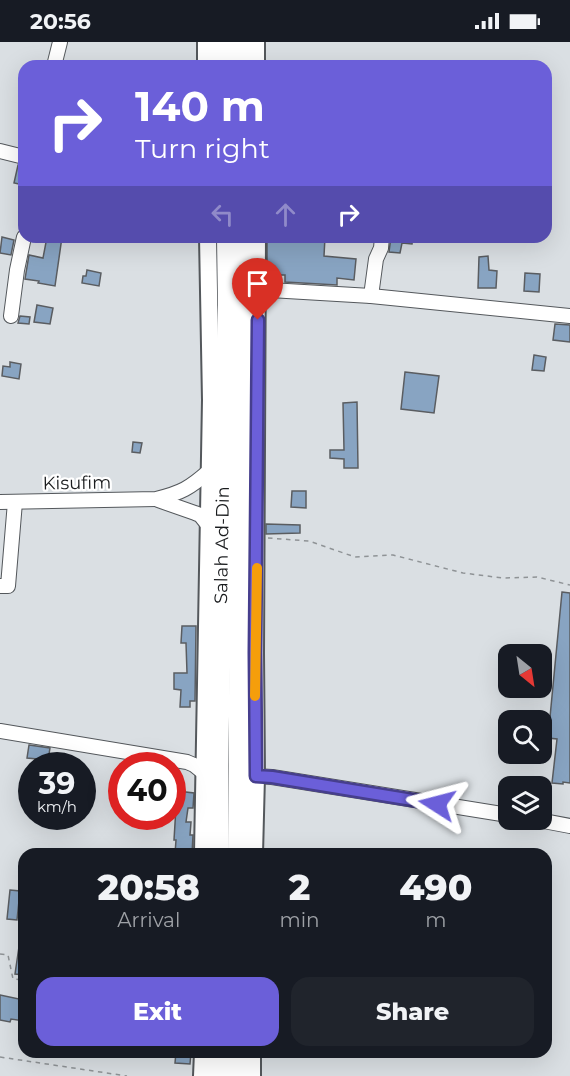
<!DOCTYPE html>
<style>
:root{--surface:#171b24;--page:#20242c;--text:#f1f3f6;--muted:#9ea1a6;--accent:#6b5fd9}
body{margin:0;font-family:Montserrat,sans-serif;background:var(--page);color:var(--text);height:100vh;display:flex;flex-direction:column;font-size:22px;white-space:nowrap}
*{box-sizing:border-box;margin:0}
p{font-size:20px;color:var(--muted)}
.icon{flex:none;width:33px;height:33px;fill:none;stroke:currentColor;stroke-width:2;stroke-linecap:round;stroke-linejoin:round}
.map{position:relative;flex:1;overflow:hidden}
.details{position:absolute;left:18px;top:806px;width:534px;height:210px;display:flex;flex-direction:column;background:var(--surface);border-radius:18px;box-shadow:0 6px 24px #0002}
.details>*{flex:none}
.hud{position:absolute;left:18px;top:18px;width:534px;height:183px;border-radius:18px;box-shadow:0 6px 24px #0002;background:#6b5fd9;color:#fff;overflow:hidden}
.needle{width:39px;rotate:150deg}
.controls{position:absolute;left:498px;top:602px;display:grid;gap:12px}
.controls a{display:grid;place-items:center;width:54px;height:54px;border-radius:12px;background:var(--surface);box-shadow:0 6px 24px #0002;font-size:30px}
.speed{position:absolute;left:18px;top:710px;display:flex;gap:12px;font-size:30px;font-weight:700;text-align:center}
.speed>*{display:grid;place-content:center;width:78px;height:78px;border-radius:50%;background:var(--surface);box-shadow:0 6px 24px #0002;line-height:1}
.speed small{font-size:15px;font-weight:400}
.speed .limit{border:9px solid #d22;background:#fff;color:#111}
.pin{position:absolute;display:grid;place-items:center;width:51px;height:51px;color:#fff;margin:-62px -26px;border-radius:50% 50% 50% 0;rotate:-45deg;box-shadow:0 0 6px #0007}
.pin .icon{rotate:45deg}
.me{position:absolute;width:66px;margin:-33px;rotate:279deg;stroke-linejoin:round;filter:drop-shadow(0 0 4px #0008)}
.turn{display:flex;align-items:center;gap:21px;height:126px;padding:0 18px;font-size:27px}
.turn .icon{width:78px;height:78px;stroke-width:2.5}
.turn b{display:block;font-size:42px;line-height:51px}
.lanes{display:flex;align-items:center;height:57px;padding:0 18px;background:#0003;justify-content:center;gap:30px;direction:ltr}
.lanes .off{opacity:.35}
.eta{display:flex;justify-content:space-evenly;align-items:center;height:102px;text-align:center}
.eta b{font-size:36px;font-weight:800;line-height:42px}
.button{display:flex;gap:12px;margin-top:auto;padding:12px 18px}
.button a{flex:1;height:69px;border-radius:18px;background:var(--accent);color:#fff;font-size:24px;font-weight:800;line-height:69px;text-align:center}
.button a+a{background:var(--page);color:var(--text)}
.status{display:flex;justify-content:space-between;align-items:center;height:42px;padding:0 30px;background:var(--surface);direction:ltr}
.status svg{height:16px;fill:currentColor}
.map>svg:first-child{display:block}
</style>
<div class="status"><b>20:56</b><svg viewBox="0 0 49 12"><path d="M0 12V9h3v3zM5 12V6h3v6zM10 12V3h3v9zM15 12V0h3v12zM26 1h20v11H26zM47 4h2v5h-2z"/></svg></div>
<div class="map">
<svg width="570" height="1034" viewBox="0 0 570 1034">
<rect width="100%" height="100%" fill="#dadfe3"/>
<g fill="#88a4c2" stroke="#5a5d61" stroke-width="1.5">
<path d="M 18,123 L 24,124 L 24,143 L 14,141 Z"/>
<path d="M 2,195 L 14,198 L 11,213 L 0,211 Z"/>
<path d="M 47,195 L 62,195 L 55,244 L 38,241 L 39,239 L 25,237 L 29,213 L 43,216 Z"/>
<path d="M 267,195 L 325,195 L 324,214 L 356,217 L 354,238 L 337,236 L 337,243 L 285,240 L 285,233 L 267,233 Z"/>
<path d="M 391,195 L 413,195 L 412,202 L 402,201 L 400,211 L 389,210 Z"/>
<path d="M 488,214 L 489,228 L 497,229 L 496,246 L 478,246 L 479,215 Z"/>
<path d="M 87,228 L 101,231 L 99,244 L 82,241 L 83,234 L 86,234 Z"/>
<path d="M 525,231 L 540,232 L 539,250 L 524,249 Z"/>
<path d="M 37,263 L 53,266 L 50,282 L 34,280 Z"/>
<path d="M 20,274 L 30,275 L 29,282 L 18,281 Z"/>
<path d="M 555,282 L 570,283 L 570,300 L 553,298 Z"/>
<path d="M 534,313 L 546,315 L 544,329 L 532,328 Z"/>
<path d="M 10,320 L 21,322 L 19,337 L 2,334 L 3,324 L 10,325 Z"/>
<path d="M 405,330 L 439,334 L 434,371 L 401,367 Z"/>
<path d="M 357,360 L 358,426 L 344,426 L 344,417 L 330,416 L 330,408 L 344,408 L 343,361 Z"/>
<path d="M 133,400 L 142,401 L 140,411 L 132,410 Z"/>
<path d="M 292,449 L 306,449 L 306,466 L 291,465 Z"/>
<path d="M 266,482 L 300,483 L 300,491 L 266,492 Z"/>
<path d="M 562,550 L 570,551 L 570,741 L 563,740 L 563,742 L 552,741 L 557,697 L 548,696 Z"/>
<path d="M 182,584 L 196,584 L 195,659 L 190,659 L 190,665 L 180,665 L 181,648 L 174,647 L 174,631 L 187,631 L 186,601 L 181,601 Z"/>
<path d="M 29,703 L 50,706 L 48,718 L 27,716 Z"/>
<path d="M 177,749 L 194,751 L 193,766 L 188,766 L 186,780 L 191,780 L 190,793 L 193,793 L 192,812 L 175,812 L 176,798 L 174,798 Z"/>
<path d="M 10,848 L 20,849 L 17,878 L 7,877 Z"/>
<path d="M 20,898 L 24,898 L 24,933 L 15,932 Z"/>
<path d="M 0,953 L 24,958 L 24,979 L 11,977 L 10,980 L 0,978 Z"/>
<path d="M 176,1010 L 191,1010 L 190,1022 L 175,1021 Z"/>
</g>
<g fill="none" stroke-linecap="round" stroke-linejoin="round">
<defs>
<g id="minor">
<path d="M 54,24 L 60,0"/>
<path d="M 0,109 L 24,115"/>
<path d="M 250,240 L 258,244 L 270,248 L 371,254 L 570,274"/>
<path d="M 371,254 L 376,217 L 381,206 L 382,195"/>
<path d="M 11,274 L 17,228 L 24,195"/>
<path d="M 158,458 L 195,471 L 200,473 L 208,483"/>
<path d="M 0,460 L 156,457 C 181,451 190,446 209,429"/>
<path d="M 0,544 L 8,544 L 15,460"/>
<path d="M 0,689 L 187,720 L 194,723 L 204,731"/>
<path d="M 256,734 L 272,735 L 508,773"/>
<path d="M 533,777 L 570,784"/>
</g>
<g id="major">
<path d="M 256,0 L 256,24"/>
<path d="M 206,24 L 206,0"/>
<path d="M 203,812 L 211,358 L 208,195"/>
<path d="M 254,812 L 256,734 L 255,611 L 257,195"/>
<path d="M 202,1034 L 203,1010"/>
<path d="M 252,1034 L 252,1010"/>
</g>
<g id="highway">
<path d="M 222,0 L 223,24"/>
<path d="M 239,24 L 240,0"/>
<path d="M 218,812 L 218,725 L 223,473 L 223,436 L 228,263 L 227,195"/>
<path d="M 238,812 L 240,500 L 244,357 L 242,195"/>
<path d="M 218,1010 L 219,1034"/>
<path d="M 236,1034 L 237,1010"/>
</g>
</defs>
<use href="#minor" stroke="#54585c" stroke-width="16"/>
<use href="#major" stroke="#54585c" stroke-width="20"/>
<use href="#highway" stroke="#54585c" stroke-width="22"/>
<g stroke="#8f9396" stroke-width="1.5" stroke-dasharray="4.5 4.5" stroke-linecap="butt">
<path d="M 268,496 L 309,499 L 355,515 L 393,513 L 463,531 L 503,536 L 537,535 L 570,543"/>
<path d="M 0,912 L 8,913 L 13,937 L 24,938"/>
<path d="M 0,1015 L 127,1034"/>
</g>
<use href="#minor" stroke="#fff" stroke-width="14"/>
<use href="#major" stroke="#fff" stroke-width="16"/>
<use href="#highway" stroke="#fff" stroke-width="20"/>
</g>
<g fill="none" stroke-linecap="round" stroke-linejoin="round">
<defs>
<path id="route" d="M 258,278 L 255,611 L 256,734 L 272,735 L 437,762"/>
</defs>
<use href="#route" stroke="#463e8d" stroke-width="15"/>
<use href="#route" stroke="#6b5fd9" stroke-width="10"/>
<path stroke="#f59e0b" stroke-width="10" d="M 255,654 L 257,526"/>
</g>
<g text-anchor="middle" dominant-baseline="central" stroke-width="4.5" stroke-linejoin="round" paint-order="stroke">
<g font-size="18" fill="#191b1d" stroke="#fff">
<text transform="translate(77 441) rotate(-1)">Kisufim</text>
<text transform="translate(222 503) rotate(-89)">Salah Ad-Din</text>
</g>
</g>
</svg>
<div class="controls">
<a><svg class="needle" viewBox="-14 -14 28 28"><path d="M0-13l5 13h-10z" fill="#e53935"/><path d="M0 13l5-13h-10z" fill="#9ea1a6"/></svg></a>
<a><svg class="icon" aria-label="search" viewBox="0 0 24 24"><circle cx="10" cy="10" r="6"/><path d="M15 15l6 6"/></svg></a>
<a><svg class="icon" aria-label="layers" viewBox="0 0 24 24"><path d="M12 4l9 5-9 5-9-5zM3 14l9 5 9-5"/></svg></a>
</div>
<div class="speed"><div>39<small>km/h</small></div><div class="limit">40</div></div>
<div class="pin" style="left:258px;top:278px;background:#d93025"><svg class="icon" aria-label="arrive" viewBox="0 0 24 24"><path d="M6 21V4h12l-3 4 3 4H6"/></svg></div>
<svg class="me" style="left:437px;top:762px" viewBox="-20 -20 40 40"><path d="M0-17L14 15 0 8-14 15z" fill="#6b5fd9" stroke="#fff" stroke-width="4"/></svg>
<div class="hud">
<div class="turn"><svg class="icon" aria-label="right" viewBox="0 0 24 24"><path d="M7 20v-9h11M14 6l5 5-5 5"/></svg><div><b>140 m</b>Turn right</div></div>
<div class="lanes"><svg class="icon off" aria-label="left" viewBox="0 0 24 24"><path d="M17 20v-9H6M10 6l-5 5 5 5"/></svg><svg class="icon off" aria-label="ahead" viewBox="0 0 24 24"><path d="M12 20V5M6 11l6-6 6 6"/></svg><svg class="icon" aria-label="right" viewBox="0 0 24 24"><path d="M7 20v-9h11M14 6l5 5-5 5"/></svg></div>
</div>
<section class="details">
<div class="eta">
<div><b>20:58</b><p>Arrival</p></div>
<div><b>2</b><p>min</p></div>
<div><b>490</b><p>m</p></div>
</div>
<div class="button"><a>Exit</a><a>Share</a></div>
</section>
</div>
